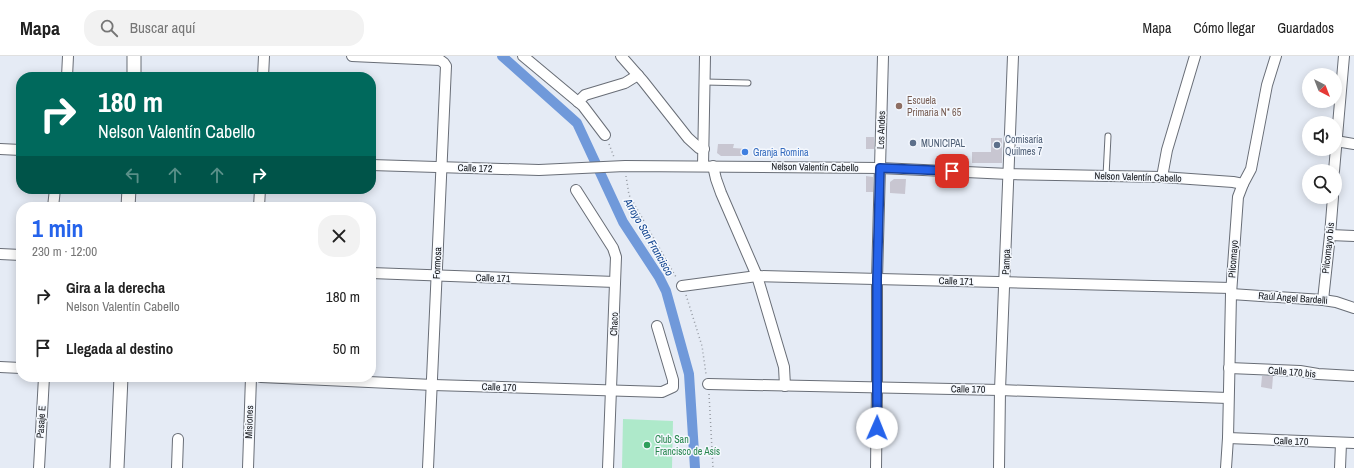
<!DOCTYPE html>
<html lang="es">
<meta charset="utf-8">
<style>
:root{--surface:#fff;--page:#f2f2f2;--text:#222;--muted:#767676;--line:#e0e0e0;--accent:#2563eb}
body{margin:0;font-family:"Archivo Narrow",sans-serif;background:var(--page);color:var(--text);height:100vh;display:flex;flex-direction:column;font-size:15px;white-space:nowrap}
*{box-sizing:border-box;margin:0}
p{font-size:13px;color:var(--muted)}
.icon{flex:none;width:22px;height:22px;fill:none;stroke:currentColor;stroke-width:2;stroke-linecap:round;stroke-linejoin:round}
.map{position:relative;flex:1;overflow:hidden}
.side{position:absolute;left:16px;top:146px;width:360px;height:180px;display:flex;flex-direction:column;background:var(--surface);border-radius:16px;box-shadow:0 2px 10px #0003}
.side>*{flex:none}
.top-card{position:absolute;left:16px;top:16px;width:360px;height:122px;border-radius:16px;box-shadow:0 2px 10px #0003;background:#00695c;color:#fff;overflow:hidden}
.needle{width:26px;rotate:138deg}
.fabs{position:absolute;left:1302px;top:12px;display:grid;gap:8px}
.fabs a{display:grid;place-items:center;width:40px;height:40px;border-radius:50%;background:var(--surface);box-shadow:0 2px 10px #0003;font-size:20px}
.pin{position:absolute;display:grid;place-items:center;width:34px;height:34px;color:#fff;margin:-17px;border-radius:8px;box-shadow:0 2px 6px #0006}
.me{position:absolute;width:44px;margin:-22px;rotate:1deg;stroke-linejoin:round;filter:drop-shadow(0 0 3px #0008)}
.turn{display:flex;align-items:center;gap:14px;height:84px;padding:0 16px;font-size:18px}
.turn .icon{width:52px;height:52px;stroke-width:2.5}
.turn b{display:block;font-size:28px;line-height:34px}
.lanes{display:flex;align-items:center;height:38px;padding:0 16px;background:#0003;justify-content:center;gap:20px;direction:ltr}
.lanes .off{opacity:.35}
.round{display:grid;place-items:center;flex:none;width:42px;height:42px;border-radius:16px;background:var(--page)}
.overview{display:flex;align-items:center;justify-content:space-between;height:68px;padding:0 16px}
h1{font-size:24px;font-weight:700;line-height:30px;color:var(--accent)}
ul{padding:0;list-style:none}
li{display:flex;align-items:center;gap:12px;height:52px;padding:0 16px}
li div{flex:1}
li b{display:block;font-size:15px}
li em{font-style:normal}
header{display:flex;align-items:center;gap:24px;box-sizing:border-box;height:56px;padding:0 20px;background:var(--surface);border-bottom:1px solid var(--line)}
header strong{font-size:19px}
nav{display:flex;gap:22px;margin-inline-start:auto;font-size:14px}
.search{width:280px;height:36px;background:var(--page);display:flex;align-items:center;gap:10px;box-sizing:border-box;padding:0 14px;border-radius:16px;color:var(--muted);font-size:15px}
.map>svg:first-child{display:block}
</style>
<header>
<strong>Mapa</strong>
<div class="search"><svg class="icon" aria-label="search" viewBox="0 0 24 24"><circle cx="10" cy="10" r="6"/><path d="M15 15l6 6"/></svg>Buscar aquí</div>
<nav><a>Mapa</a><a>Cómo llegar</a><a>Guardados</a></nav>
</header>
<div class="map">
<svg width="1354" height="412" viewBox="0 0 1354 412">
<rect width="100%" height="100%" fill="#e5ebf5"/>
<path fill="#aee9ca" d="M 623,363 L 673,365 L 672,412 L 622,412 Z"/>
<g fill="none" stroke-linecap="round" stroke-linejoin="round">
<path stroke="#7099da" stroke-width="10" d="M 502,0 L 577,67 L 623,166 L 659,221 L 666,235 L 689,318 L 695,412"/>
</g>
<g fill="#c8c6d1">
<rect x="866" y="81" width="8" height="12"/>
<path d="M 991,82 L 1002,82 L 1002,107 L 972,107 L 972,96 L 991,96 Z"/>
<path d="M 718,88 L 734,88 L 733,92 L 748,93 L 748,100 L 721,100 L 717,97 Z"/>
<path d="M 866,120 L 873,121 L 873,136 L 866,136 Z"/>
<path d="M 894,123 L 906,123 L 905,138 L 890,137 L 890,126 Z"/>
<path d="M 1262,320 L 1273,320 L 1272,333 L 1261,331 Z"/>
</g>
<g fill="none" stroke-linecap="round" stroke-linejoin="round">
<defs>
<g id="service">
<path d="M 705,26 L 748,27"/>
<path d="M 1106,120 L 1108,80"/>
</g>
<g id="minor">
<path d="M 352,0 L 440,4 L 444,7 L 446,10 L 428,412"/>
<path d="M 523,0 L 583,50 L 605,79"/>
<path d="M 621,0 L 643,25 L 688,82 L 699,92 L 704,93"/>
<path d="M 67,21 L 68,0"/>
<path d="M 263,21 L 264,0"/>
<path d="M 578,46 L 585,39 L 625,27 L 638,19"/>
<path d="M 1336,85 L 1354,88"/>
<path d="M 0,93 L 21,94"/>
<path d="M 371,109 L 539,114 L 625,110 L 880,112 L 1009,118 L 1162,121 L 1233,126 L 1243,128"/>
<path d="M 703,110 L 705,0"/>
<path d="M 713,110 L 716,123 L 721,137 L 757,220 L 784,311 L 785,330"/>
<path d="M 1334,115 L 1344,0"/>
<path d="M 1162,121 L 1167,94 L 1195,0"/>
<path d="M 576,134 L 613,192 L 616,201 L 608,412"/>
<path d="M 53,151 L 55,133"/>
<path d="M 259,151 L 260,133"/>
<path d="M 1330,179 L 1354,180"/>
<path d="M 0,198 L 21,199"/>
<path d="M 371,217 L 615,226"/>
<path d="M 682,230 L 757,220 L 1231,232"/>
<path d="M 1231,238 L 1323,244 L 1336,246 L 1354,252"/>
<path d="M 1323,244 L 1330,179 L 1333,141"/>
<path d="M 0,311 L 21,312"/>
<path d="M 1229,312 L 1300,315 L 1318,318 L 1354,320"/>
<path d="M 261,321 L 433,329 L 662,336 L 673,331 L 673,324 L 657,270"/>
<path d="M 708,328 L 1000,334 L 1228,342"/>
<path d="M 1228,382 L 1354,387"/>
<path d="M 39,412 L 44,321"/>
<path d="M 177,412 L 178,383"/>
<path d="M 248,412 L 251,321"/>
<path d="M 876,412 L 877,332 L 877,223 L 883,0"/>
<path d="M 999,412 L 1000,334 L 1013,0"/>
<path d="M 1226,412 L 1228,382 L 1231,238 L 1238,141 L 1243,128 L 1251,113 L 1267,29 L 1276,0"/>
<path d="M 1340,412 L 1341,387"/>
</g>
<g id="tertiary">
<path d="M 134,21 L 134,0"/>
<path d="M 128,151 L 129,133"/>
<path d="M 117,412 L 121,321"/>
</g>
</defs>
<use href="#service" stroke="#696e77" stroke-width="7"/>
<use href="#minor" stroke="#696e77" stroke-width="12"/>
<use href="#tertiary" stroke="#696e77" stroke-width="15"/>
<g stroke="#969ba3" stroke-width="1.5" stroke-dasharray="1 3" stroke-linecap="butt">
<path d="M 609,88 L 614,101"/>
<path d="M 626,120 L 629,139 L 676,221"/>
<path d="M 686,239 L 702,290 L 706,318"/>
<path d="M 709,338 L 713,412"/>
</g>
<use href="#service" stroke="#fff" stroke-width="5"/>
<use href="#minor" stroke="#fff" stroke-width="10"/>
<use href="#tertiary" stroke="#fff" stroke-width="13"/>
</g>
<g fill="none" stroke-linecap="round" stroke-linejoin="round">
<defs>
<path id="route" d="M 877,372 L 877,223 L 880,112 L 952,115"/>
</defs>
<use href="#route" stroke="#184099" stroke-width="10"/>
<use href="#route" stroke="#2563eb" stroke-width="7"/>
</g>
<circle fill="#8d6e63" stroke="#f4f8fe" stroke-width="1.5" cx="899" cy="50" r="4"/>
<g fill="#5c6f8a" stroke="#f4f8fe" stroke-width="1.5">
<circle cx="913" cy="87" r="4"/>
<circle cx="997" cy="89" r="4"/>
</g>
<circle fill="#3f7fe0" stroke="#f4f8fe" stroke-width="1.5" cx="745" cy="96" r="4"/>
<circle fill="#2e9e5b" stroke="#f4f8fe" stroke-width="1.5" cx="647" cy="389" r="4"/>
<g text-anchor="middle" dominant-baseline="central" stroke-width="3" stroke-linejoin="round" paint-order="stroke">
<g font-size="10" fill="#785e54" stroke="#f4f8fe" text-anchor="start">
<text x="907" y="44">Escuela<tspan x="907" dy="12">Primaria N* 65</tspan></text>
</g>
<g font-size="10" fill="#131519" stroke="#f4f8fe">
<text transform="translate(881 74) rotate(-88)">Los Andes</text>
<text transform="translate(815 111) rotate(1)">Nelson Valentín Cabello</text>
<text transform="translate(475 112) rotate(2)">Calle 172</text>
<text transform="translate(1138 121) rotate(2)">Nelson Valentín Cabello</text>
<text transform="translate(1328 192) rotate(-84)">Pilcomayo bis</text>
<text transform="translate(1233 203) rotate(-86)">Pilcomayo</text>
<text transform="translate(1006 206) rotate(-88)">Pampa</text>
<text transform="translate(437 207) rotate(-87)">Formosa</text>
<text transform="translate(493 222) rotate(2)">Calle 171</text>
<text transform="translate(956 225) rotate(2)">Calle 171</text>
<text transform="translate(1293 242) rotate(4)">Raúl Ángel Bardelli</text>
<text transform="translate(614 268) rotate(-88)">Chaco</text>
<text transform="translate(1292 316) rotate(5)">Calle 170 bis</text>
<text transform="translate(499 331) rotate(2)">Calle 170</text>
<text transform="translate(968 333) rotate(1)">Calle 170</text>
<text transform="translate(41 366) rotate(-86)">Pasaje E</text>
<text transform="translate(249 366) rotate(-88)">Misiones</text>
<text transform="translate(1291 385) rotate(2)">Calle 170</text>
</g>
<g font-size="10" fill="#4e5e75" stroke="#f4f8fe" text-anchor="start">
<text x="1005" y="83">Comisaría<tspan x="1005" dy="12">Quilmes 7</tspan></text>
<text x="921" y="87">MUNICIPAL</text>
</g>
<g font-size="10" fill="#366cbe" stroke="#f4f8fe" text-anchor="start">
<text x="753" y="96">Granja Romina</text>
</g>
<g font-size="10" fill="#27864d" stroke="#f4f8fe" text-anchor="start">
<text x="655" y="383">Club San<tspan x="655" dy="12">Francisco de Asís</tspan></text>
</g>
<g font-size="11" font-style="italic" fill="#0f428e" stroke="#f4f8fe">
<text transform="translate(649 181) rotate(60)">Arroyo San Francisco</text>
</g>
</g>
</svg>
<div class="fabs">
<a><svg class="needle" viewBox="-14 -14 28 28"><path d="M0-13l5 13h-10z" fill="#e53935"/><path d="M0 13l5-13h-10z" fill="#767676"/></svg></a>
<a><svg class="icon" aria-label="sound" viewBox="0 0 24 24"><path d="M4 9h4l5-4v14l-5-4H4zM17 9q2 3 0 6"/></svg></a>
<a><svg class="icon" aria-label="search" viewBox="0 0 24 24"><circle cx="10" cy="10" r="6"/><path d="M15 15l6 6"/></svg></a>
</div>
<div class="pin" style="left:952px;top:115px;background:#d93025"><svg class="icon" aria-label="arrive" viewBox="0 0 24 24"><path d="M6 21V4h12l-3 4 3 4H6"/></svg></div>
<svg class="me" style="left:877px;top:372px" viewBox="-20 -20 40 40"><circle r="19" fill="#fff"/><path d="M0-13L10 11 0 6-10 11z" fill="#2563eb"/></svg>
<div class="top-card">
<div class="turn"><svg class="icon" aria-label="right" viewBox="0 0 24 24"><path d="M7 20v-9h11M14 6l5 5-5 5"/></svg><div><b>180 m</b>Nelson Valentín Cabello</div></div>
<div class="lanes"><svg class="icon off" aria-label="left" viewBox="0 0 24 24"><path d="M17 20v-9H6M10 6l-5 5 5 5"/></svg><svg class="icon off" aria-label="ahead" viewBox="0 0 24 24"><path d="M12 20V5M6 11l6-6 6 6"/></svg><svg class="icon off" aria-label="ahead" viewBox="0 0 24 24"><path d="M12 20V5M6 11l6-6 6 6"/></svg><svg class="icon" aria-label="right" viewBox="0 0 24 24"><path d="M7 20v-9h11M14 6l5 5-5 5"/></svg></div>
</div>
<section class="side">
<div class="overview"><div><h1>1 min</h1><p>230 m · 12:00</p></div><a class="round"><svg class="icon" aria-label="close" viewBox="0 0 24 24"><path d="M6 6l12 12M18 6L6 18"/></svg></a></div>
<ul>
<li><svg class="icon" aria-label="right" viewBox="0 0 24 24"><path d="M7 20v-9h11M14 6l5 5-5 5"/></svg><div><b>Gira a la derecha</b><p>Nelson Valentín Cabello</p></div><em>180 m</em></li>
<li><svg class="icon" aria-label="arrive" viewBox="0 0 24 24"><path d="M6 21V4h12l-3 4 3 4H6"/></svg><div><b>Llegada al destino</b></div><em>50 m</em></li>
</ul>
</section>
</div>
